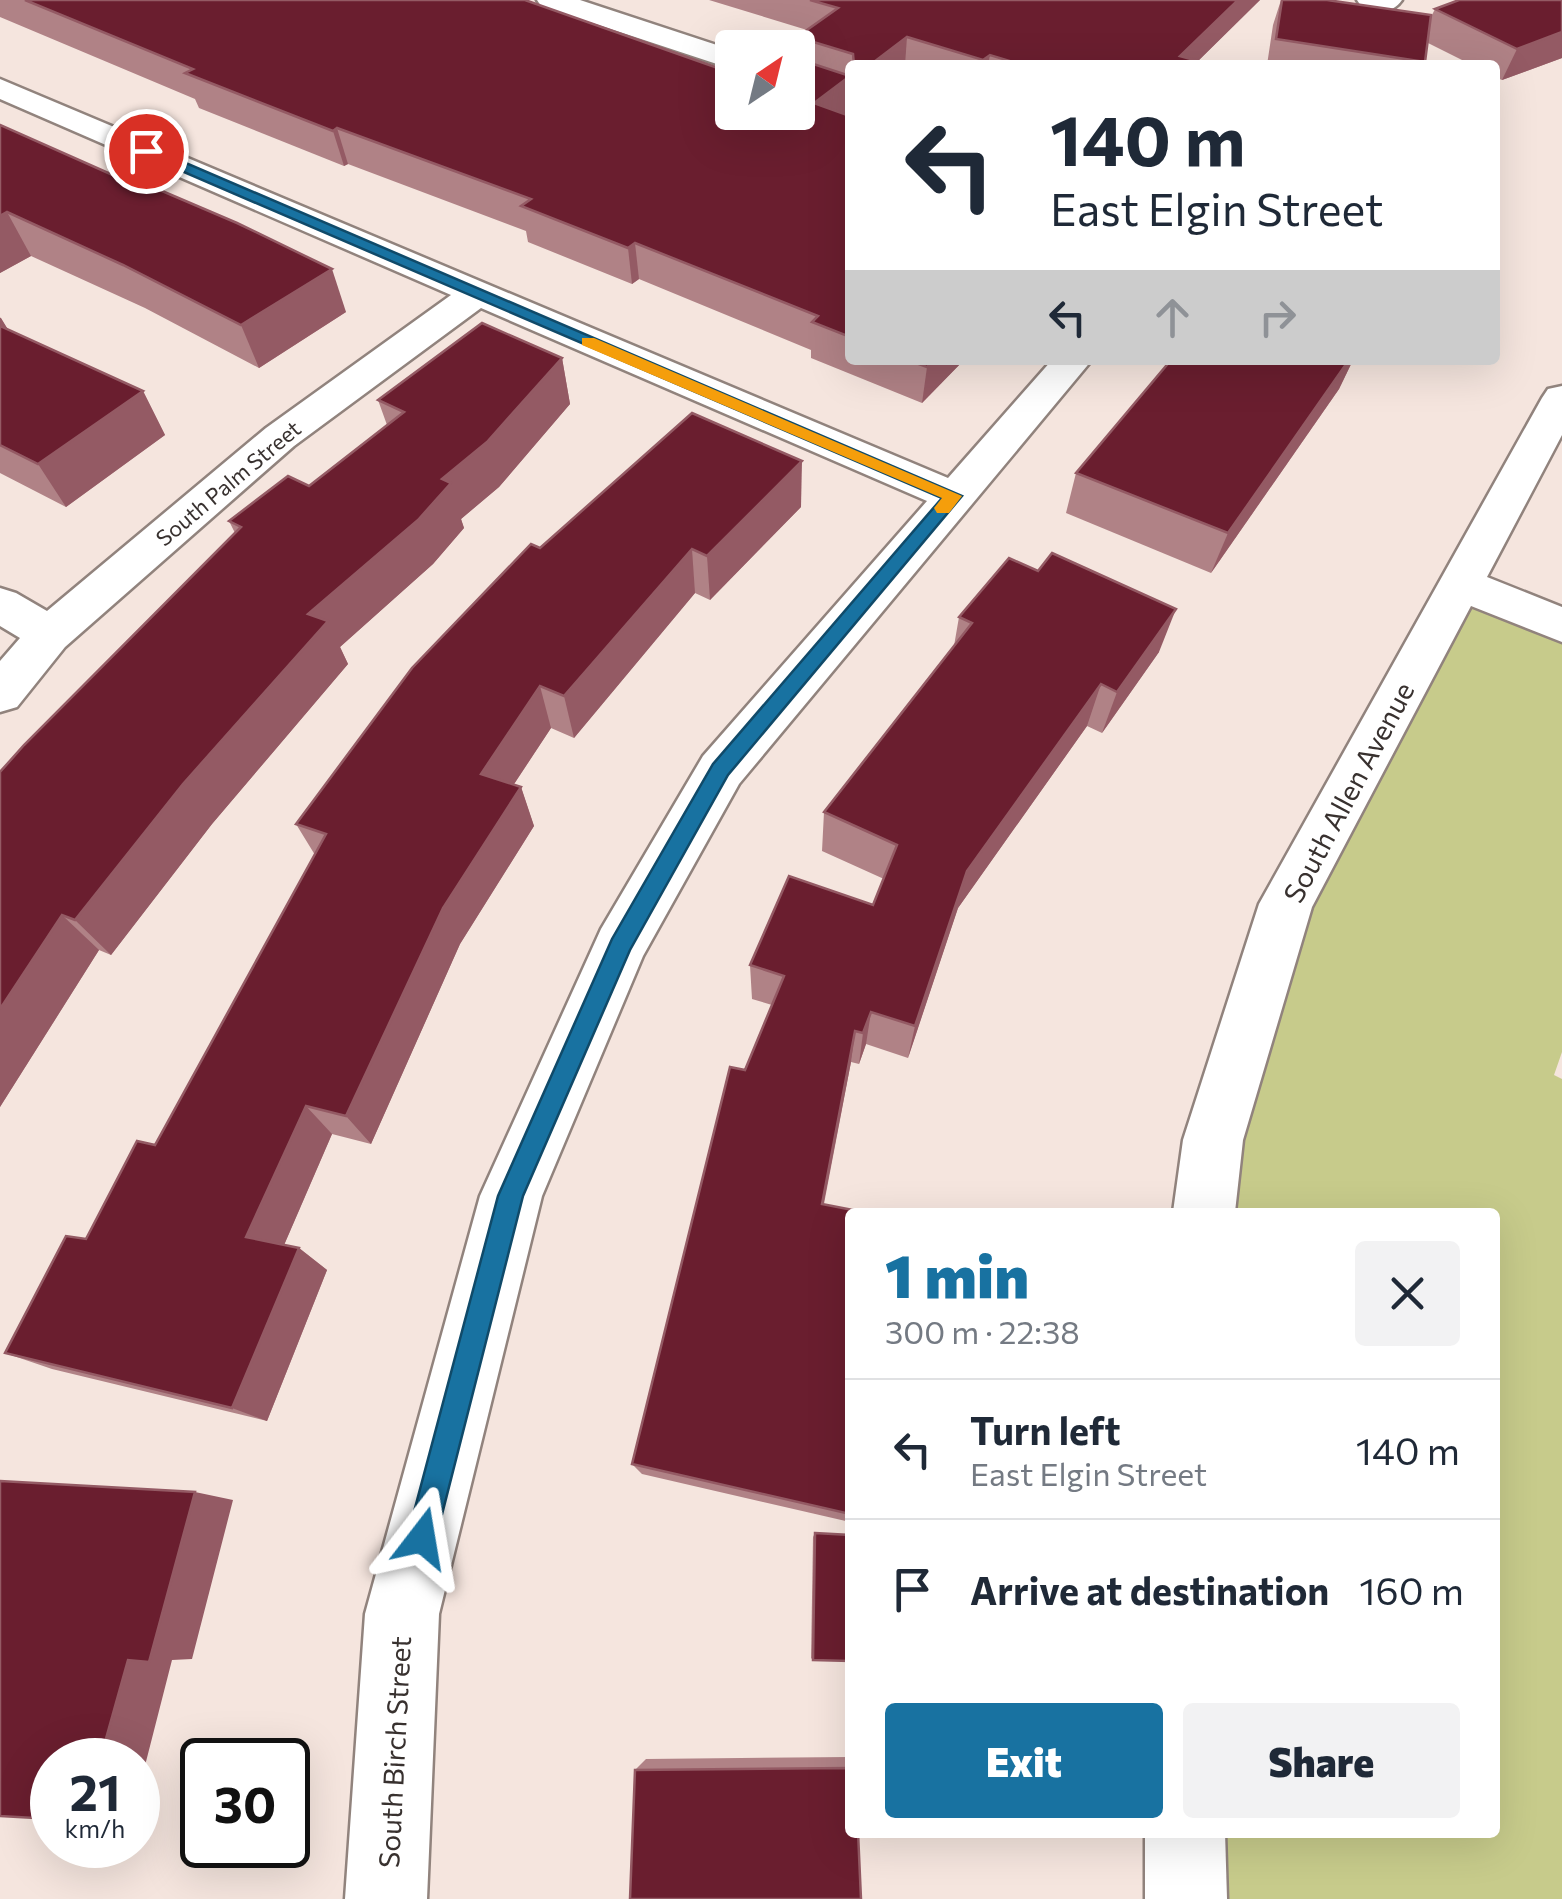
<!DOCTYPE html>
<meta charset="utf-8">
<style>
:root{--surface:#fff;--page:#f2f2f3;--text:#1f2937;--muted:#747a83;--line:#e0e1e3;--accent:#1872a1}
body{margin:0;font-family:Commissioner,sans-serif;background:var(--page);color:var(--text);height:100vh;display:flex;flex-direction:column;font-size:38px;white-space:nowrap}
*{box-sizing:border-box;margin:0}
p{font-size:32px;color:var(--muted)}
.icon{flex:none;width:55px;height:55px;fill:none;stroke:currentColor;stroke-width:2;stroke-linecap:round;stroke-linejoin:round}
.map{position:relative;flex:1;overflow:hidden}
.sheet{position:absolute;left:845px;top:1208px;width:655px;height:630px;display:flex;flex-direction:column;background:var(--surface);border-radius:10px;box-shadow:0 10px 40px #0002}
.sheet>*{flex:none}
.top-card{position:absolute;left:845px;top:60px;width:655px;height:305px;border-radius:10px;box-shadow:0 10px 40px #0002;background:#fff;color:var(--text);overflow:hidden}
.needle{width:65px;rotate:35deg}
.fabs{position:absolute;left:715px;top:30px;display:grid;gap:20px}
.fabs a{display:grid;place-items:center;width:100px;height:100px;border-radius:10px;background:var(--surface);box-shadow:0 10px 40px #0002;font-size:50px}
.speed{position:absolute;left:30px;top:1738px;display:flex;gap:20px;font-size:50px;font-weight:700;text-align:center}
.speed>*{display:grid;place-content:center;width:130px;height:130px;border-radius:50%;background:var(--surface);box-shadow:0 10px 40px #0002;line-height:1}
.speed small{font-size:25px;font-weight:400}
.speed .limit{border:5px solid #111;border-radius:15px;background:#fff;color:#111}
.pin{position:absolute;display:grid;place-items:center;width:85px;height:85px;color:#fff;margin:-42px;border:5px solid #fff;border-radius:50%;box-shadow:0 2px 10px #0007}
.me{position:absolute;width:110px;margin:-55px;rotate:14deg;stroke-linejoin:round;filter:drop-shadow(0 0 8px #0008)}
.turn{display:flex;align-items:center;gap:35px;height:210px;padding:0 40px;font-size:45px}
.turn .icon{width:130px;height:130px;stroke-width:2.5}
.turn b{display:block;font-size:70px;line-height:85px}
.lanes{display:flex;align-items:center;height:95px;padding:0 40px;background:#0003;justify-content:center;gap:50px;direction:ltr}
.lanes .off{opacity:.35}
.round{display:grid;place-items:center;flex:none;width:105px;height:105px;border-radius:10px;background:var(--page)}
.overview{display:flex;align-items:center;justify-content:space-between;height:170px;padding:0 40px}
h1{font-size:60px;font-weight:800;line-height:75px;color:var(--accent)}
.button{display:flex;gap:20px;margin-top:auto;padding:20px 40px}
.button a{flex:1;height:115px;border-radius:10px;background:var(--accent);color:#fff;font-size:40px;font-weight:800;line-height:115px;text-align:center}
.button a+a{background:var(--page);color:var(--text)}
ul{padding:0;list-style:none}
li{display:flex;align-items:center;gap:30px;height:140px;padding:0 40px;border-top:2px solid var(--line)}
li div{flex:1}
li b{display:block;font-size:38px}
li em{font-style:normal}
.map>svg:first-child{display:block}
</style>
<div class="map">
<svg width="1562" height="1899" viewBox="0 0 1562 1899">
<rect width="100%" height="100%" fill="#f5e5de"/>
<path fill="#c7cb8b" d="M 1460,584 L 1562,625 L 1562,1052 L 1554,1075 L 1562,1079 L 1562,1899 L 1186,1899 L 1185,1833 L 1495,1832 L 1495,1212 L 1204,1212 L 1213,1140 L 1286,904 Z"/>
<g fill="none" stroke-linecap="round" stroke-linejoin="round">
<defs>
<g id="minor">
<path d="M 537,0 L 580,0 L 732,50 L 732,69 L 541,6 Z"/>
<path d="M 1357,0 L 1402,0 C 1391,16 1377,10 1361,6 Z"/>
<path d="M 798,72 L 850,89 L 850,108 L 798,91 Z"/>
<path d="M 0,79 L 948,478 L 1052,360 L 1092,360 L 739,784 L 643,956 L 542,1196 L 439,1614 L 427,1899 L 345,1899 L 365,1614 L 480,1196 L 601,929 L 703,756 L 927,501 L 481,308 L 294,446 L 65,647 L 17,707 L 0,712 L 0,661 L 20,638 L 0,626 L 0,588 L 16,593 L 47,611 L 266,428 L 451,295 L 0,99 Z"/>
<path d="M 1562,386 L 1562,435 L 1487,577 L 1562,607 L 1562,642 L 1471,606 L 1312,907 L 1243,1140 L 1235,1212 L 1173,1212 L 1183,1140 L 1259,904 L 1542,398 L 1548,389 Z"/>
<path d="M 1145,1832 L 1225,1832 L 1227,1899 L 1145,1899 Z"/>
</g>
</defs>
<use href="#minor" stroke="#91837d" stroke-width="5"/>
<use href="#minor" fill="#fff" fill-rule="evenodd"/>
</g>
<g fill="#b08286">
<path d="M 0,0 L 525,0 L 798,112 L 797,37 L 807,30 L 709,0 L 1260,0 L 1198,61 L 1213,65 L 850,65 L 849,112 L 846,114 L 850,116 L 850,360 L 964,360 L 922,403 L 811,358 L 811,350 L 639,279 L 632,284 L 528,242 L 526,231 L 348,164 L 344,166 L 199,108 L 195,99 L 0,17 Z"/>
<path d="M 1281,0 L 1327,0 L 1431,17 L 1435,9 L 1562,0 L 1562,58 L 1502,80 L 1495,77 L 1495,65 L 1472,65 L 1428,43 L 1424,65 L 1267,65 L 1273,25 Z"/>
<path d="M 0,125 L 346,312 L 259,368 L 145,308 L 31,256 L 0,273 Z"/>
<path d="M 0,317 L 8,330 L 143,391 L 165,435 L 66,507 L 0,473 Z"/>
<path d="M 562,358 L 570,404 L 499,487 L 461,519 L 464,528 L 433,564 L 340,647 L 348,664 L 212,824 L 111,955 L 99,950 L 0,1107 L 0,772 L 235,533 L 229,521 L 309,486 L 387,425 L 378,400 Z"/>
<path d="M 1171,360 L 1353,360 L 1339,389 L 1211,573 L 1066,513 L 1076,473 Z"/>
<path d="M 801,507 L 710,600 L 695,593 L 574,738 L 551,728 L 514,784 L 521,787 L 534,826 L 460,944 L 371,1144 L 332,1134 L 284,1245 L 299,1248 L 327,1270 L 267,1421 L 52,1369 L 5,1353 L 155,1145 L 315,855 L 296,824 L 540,548 Z"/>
<path d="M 959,617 L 1159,652 L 1102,733 L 1087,726 L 958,908 L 908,1058 L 866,1044 L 859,1064 L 851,1062 L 824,1204 L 850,1212 L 850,1522 L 642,1474 L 632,1464 L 745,1070 L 772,1005 L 752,999 L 750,965 L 873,905 L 884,879 L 822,851 L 824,812 L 954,646 Z"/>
<path d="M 815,1533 L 813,1660 L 811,1658 L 813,1537 Z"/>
<path d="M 850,1757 L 850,1832 L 635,1770 L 646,1759 Z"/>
</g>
<g fill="#945a64">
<path d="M 1238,0 L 1260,0 L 1194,65 L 1180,56 Z"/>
<path d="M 1562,32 L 1562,58 L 1502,80 L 1517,49 Z"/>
<path d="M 907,37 L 905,65 L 870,65 Z"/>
<path d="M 990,55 L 988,65 L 982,65 L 983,60 Z"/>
<path d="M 850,77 L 849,112 L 814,139 L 814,103 Z"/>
<path d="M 337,128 L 348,164 L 344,166 L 333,131 Z"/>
<path d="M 7,212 L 31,256 L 0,273 L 0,216 Z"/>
<path d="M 635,243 L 639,279 L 632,284 L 628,248 Z"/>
<path d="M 332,269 L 346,312 L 259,368 L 241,325 Z"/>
<path d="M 0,318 L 1,318 L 27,361 L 0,334 Z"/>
<path d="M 562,358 L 570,404 L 499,487 L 461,519 L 464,528 L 433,564 L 340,647 L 348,664 L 212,824 L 111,955 L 75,920 L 308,614 Z"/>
<path d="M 934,360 L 964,360 L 922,403 L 927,367 Z"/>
<path d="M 1349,360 L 1353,360 L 1339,389 L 1211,573 L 1228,533 Z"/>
<path d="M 143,391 L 165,435 L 66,507 L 38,464 Z"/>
<path d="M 802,461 L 801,507 L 710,600 L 707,556 Z"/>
<path d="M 692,549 L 695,593 L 574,738 L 564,696 Z"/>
<path d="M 1176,609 L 1159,652 L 1102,733 L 1117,692 Z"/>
<path d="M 1101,684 L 1087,726 L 958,908 L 908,1058 L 915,1026 L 967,871 Z"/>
<path d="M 540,686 L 551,728 L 495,813 L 481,774 Z"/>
<path d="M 521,787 L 534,826 L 460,944 L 371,1144 L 346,1116 L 443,908 Z"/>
<path d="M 62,915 L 99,950 L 0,1107 L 0,1009 Z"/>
<path d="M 871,1012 L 866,1044 L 859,1064 L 863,1033 Z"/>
<path d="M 855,1031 L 851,1062 L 819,1227 L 822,1204 Z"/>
<path d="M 306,1106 L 332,1134 L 278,1259 L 246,1237 Z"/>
<path d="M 299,1248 L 327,1270 L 267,1421 L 232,1408 Z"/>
<path d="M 195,1492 L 233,1500 L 192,1659 L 172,1660 L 138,1793 L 138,1760 L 100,1760 L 128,1660 Z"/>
</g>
<g fill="#6a1e2f" stroke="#945a64" stroke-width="2.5">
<path d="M 25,0 L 525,0 L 732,73 L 732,112 L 798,112 L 798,59 L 850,76 L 814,103 L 850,116 L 850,337 L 812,322 L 818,316 L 635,243 L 628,248 L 521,206 L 531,199 L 337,128 L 333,131 L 185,73 L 193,69 Z"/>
<path d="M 810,0 L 1238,0 L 1180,56 L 1213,65 L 1023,65 L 990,55 L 983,60 L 907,37 L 870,65 L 854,65 L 853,54 L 797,37 L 838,8 Z"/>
<path d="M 1282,0 L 1327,0 L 1431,15 L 1425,62 L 1276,39 Z"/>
<path d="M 1459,0 L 1562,0 L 1562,32 L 1517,49 L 1435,9 Z"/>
<path d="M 796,35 L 795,48 L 778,48 Z"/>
<path d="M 0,125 L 115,176 L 120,173 L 237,223 L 332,269 L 241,325 L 123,265 L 7,212 L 0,216 Z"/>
<path d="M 482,323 L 562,358 L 487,442 L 442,479 L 451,483 L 418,520 L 308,614 L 328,621 L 183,784 L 75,920 L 62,915 L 0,1009 L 0,772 L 24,745 L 241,527 L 229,521 L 288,476 L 309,486 L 404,412 L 378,400 Z"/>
<path d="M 0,326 L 143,391 L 38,464 L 0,445 Z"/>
<path d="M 908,360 L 934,360 L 927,367 Z"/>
<path d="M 1171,360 L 1349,360 L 1228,533 L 1076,473 Z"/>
<path d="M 692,413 L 802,461 L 707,556 L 692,549 L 564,696 L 540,686 L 481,774 L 521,787 L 443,908 L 346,1116 L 306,1106 L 246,1237 L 299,1248 L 232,1408 L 5,1353 L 66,1236 L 86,1239 L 137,1141 L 155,1145 L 326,834 L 296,824 L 412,668 L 531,544 L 540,548 Z"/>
<path d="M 1052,553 L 1176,609 L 1117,692 L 1101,684 L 967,871 L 915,1026 L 871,1012 L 863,1033 L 855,1031 L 822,1204 L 863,1212 L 850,1212 L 850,1514 L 632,1464 L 730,1067 L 745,1070 L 784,976 L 750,965 L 789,876 L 873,905 L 897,845 L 824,812 L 972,623 L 959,617 L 1009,558 L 1038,571 Z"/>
<path d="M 0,1481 L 195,1492 L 149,1662 L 128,1660 L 100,1760 L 52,1760 L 52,1819 L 0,1816 Z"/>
<path d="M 815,1533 L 850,1535 L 850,1661 L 813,1660 Z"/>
<path d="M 850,1768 L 850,1832 L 858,1832 L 861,1899 L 630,1899 L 635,1770 Z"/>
</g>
<path fill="#1872a1" stroke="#104a69" stroke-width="2.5" d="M 142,148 L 151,148 L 962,496 L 728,775 L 630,950 L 523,1196 L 436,1538 L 432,1548 L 422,1552 L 411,1548 L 407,1538 L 498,1196 L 612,939 L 713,764 L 942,498 L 142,154 Z"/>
<path fill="#f59e0b" d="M 582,338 L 594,338 L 962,496 L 949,513 L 937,513 L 934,508 L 942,498 L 582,345 Z"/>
<g text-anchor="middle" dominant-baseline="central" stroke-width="10" stroke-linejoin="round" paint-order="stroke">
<g font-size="22" fill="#38312f" stroke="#fff">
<text transform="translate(228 483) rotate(-40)">South Palm Street</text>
</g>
<g font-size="28" fill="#38312f" stroke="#fff">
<text transform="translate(1348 792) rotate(-62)">South Allen Avenue</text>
<text transform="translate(394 1752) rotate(-87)">South Birch Street</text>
</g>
</g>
</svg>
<div class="fabs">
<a><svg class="needle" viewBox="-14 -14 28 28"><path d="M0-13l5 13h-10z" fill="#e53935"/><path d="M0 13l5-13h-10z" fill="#747a83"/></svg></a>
</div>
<div class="speed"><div>21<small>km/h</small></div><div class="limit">30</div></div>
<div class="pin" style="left:146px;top:151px;background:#d93025"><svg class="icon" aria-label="arrive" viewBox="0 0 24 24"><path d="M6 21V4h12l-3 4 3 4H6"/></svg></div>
<svg class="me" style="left:422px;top:1538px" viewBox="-20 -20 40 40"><path d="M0-17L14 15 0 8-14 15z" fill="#1872a1" stroke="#fff" stroke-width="4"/></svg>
<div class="top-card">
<div class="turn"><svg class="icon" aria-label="left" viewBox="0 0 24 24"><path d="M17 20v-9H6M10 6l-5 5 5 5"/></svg><div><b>140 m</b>East Elgin Street</div></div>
<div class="lanes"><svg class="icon" aria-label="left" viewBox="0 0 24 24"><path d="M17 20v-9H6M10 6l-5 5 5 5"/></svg><svg class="icon off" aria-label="ahead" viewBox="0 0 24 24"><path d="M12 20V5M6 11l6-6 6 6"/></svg><svg class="icon off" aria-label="right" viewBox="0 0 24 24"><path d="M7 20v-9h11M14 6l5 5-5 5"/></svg></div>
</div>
<section class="sheet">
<div class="overview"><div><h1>1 min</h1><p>300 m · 22:38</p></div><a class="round"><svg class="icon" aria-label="close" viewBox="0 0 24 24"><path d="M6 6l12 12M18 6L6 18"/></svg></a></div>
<ul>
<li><svg class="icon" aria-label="left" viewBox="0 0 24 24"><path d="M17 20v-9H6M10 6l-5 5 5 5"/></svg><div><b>Turn left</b><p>East Elgin Street</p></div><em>140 m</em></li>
<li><svg class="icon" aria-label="arrive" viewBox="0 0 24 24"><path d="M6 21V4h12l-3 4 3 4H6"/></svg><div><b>Arrive at destination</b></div><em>160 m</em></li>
</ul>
<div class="button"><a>Exit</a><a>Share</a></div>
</section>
</div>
